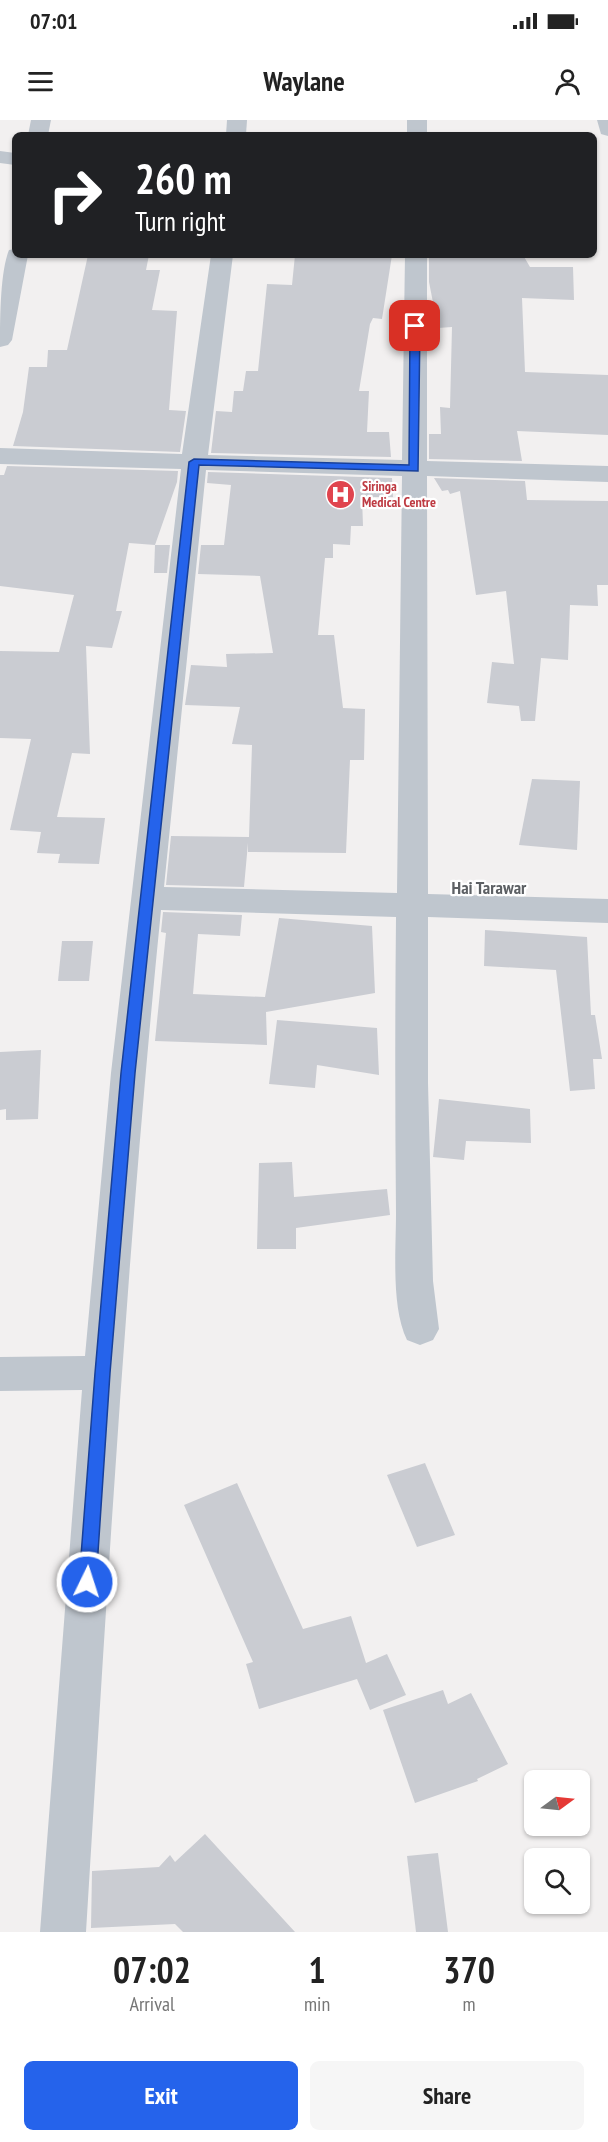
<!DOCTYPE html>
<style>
:root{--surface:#fff;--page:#f6f6f6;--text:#222;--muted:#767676;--accent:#2563eb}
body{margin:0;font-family:"PT Sans Narrow",sans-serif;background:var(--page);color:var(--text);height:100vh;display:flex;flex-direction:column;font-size:22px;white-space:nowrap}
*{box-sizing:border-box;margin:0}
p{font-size:20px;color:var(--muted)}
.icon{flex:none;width:33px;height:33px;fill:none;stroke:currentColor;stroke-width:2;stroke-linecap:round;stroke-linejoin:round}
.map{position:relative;height:1812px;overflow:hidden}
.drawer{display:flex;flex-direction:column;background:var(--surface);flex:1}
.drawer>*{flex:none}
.hud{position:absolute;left:12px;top:12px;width:585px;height:126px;border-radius:9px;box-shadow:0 2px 4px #0004;background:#202124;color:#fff;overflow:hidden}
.needle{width:39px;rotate:75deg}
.fabs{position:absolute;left:524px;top:1650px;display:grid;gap:12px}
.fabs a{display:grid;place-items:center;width:66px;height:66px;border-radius:9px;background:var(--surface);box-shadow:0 2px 4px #0004;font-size:30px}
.pin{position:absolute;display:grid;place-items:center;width:51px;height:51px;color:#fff;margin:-26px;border-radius:12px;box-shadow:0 3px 9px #0006}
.me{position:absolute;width:66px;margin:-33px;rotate:4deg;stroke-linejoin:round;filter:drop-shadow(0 0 4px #0008)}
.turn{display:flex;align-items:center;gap:21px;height:126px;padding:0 24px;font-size:27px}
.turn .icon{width:78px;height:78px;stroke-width:2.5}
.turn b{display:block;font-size:42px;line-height:51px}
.eta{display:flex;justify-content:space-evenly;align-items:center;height:102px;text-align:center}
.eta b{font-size:36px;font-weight:800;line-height:42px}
.button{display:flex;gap:12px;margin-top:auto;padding:12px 24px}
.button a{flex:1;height:69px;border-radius:9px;background:var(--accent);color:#fff;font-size:24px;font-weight:800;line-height:69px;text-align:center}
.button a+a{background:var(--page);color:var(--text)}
.status{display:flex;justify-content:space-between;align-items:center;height:42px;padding:0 30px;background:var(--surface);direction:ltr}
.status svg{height:16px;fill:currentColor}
header{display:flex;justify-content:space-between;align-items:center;height:78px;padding:0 24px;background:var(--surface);font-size:27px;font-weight:800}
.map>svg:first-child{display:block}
</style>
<div class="status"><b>07:01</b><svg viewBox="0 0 49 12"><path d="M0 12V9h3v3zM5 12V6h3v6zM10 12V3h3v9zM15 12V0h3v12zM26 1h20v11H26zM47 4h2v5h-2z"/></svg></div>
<header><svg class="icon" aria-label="menu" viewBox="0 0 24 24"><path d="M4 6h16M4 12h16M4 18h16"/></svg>Waylane<svg class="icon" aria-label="person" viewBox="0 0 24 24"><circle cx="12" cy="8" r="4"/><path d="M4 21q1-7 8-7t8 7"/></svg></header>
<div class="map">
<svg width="608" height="1812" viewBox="0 0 608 1812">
<rect width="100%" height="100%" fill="#f2f0f0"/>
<g fill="#caccd2">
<path d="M 88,135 L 149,135 L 146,150 L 160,150 L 152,190 L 177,191 L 169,290 L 186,291 L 180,332 L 13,326 L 23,292 L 29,247 L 47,247 L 48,230 L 67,230 Z"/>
<path d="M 295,135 L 392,135 L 382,199 L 373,198 L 370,204 L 359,271 L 369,271 L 367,312 L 389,312 L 391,337 L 211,333 L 216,291 L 232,292 L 234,271 L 243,271 L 246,251 L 258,251 L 267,164 L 292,165 Z"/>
<path d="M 429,135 L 523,135 L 530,147 L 573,147 L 574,180 L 522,178 L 525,252 L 608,255 L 608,315 L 517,311 L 522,341 L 429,339 L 429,314 L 441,314 L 440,287 L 450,288 L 452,207 L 438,208 L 429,162 Z"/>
<path d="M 7,346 L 178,351 L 177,362 L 155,425 L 129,423 L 116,491 L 122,491 L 112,528 L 86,526 L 90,634 L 72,633 L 57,697 L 105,698 L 99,744 L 58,743 L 60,734 L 37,733 L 41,712 L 10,710 L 31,619 L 0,618 L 0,531 L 59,532 L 74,475 L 0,466 L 0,355 L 4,355 Z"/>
<path d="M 208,352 L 392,358 L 393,377 L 362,377 L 363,406 L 351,406 L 350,425 L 333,424 L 333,438 L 325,438 L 318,515 L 334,515 L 343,588 L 365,589 L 364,640 L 350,640 L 346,733 L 248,732 L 248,723 L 244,767 L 166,765 L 171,716 L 249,717 L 252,625 L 232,624 L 240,587 L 185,585 L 191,545 L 227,547 L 226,534 L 273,533 L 260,456 L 198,454 L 201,425 L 224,425 L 231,365 L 207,363 Z"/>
<path d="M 434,358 L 525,361 L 527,380 L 608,381 L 608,465 L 597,465 L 598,486 L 570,485 L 568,540 L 541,538 L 535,601 L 521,601 L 519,586 L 487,583 L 492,542 L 514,544 L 506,471 L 476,475 L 460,371 L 450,374 L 448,370 L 442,371 Z"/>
<path d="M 155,425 L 170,425 L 167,453 L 154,453 Z"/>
<path d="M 532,659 L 580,661 L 577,730 L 519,725 Z"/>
<path d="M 163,792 L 242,795 L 240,816 L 198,814 L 193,874 L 265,877 L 279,798 L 372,806 L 375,873 L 266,892 L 267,925 L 155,921 L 166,813 L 161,812 Z"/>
<path d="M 485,810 L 587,817 L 591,895 L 595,895 L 602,939 L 593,939 L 595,969 L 570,971 L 556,850 L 484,846 Z"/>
<path d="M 62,821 L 93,821 L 89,861 L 58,861 Z"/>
<path d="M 277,900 L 377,908 L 379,955 L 317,945 L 315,968 L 269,964 Z"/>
<path d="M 41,930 L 38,999 L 6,1000 L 6,989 L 0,990 L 0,932 Z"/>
<path d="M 439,979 L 530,989 L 531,1023 L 466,1021 L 464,1040 L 433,1037 Z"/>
<path d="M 292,1042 L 294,1077 L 387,1069 L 390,1095 L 296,1108 L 296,1129 L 257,1129 L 259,1043 Z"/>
<path d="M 425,1343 L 455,1415 L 417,1427 L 387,1355 Z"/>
<path d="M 237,1363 L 303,1509 L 351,1496 L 366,1543 L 387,1534 L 406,1575 L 370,1590 L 357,1559 L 259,1589 L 246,1544 L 253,1542 L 184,1385 Z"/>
<path d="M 443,1570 L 448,1584 L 471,1573 L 508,1644 L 477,1659 L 478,1661 L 415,1683 L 383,1590 Z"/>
<path d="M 205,1714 L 295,1812 L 183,1812 L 175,1804 L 91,1808 L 92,1751 L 159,1747 L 170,1735 L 175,1742 Z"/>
<path d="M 438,1733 L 448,1812 L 416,1812 L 407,1736 Z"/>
</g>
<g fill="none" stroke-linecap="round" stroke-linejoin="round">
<g fill="#bfc6ce" fill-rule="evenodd">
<path d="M 31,0 L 51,0 L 48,15 L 28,15 Z"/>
<path d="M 227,0 L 247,0 L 246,15 L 226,15 Z"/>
<rect x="407" y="0" width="20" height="15"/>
<path d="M 597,0 L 608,0 L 608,16 L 601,14 Z"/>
<path d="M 0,31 L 15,33 L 15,45 L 0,43 Z"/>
<path d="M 15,129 L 15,135 L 28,135 L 12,220 L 8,225 L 0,227 C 0,201 0,152 9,130 Z"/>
<path d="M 211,135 L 233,135 L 208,335 L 402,340 L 405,135 L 427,135 L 427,341 L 608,346 L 608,362 L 427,356 L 428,774 L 608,779 L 608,803 L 428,797 L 428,963 L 433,1161 L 439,1209 L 433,1220 L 420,1225 L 407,1220 C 391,1187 396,1131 396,1094 C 395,995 395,896 396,797 L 161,790 C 127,1130 107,1471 86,1812 L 40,1812 L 82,1270 L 0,1271 L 0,1237 L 85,1236 L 111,953 L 181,349 L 0,344 L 0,328 L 182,334 ZM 206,350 L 402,356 L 397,773 L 164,767 Z"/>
</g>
</g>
<path fill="#2563eb" stroke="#184099" stroke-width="1.5" d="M 415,203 L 420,206 L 418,351 L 199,345 L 135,953 L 110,1253 L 96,1462 L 93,1468 L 87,1471 L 82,1468 L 79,1462 L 95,1253 L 121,953 L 189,342 L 194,339 L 409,345 L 410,206 Z"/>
<defs>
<symbol id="hospital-disc" viewBox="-11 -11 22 22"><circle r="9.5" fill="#e0444e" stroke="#fff"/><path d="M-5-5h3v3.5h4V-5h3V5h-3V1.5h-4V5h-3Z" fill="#fff"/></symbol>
</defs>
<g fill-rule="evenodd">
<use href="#hospital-disc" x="324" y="358" width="33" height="33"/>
</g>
<g text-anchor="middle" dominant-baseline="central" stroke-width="4.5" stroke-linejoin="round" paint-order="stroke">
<g font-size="14" font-weight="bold" fill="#be3a42" stroke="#fff" text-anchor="start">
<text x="362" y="366">Siringa<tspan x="362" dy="16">Medical Centre</tspan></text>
</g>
<g font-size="18" font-weight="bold" fill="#5d6064" stroke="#fff">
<text x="489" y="767">Hai Tarawar</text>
</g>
</g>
</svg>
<div class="fabs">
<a><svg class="needle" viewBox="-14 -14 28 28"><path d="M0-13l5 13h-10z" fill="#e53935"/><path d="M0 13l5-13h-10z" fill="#767676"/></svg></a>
<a><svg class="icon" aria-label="search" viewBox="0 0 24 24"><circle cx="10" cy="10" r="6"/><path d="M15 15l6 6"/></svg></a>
</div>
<div class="pin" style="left:415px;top:206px;background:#d93025"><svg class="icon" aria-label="arrive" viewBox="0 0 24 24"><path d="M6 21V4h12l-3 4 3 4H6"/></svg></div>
<svg class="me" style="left:87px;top:1462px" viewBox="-20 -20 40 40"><circle r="17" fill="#2563eb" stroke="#fff" stroke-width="3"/><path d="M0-11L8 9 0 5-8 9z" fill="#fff"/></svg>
<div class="hud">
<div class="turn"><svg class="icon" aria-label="right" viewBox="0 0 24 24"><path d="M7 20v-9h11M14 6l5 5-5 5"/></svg><div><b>260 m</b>Turn right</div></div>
</div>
</div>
<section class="drawer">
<div class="eta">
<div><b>07:02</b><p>Arrival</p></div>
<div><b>1</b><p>min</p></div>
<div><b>370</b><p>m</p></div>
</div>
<div class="button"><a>Exit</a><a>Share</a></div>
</section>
